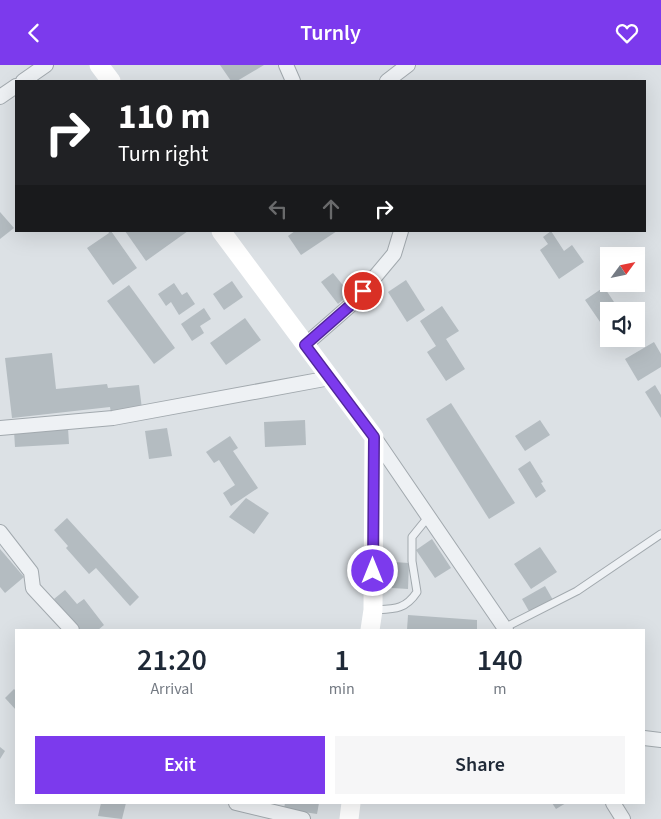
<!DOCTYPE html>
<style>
:root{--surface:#fff;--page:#f6f6f7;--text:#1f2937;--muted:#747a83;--accent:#7c3aed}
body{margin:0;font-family:"Source Sans 3",sans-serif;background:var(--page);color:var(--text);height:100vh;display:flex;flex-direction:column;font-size:19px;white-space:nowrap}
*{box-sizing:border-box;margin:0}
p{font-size:16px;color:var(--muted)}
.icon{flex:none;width:28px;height:28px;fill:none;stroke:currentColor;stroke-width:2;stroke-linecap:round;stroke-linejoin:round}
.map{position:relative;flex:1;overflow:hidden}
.sheet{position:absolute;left:15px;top:564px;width:630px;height:175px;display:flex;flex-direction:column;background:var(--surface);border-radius:0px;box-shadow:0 5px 20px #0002}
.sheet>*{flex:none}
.banner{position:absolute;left:15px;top:15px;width:631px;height:152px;border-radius:0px;box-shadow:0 5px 20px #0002;background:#202124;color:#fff;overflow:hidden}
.needle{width:32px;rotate:57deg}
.buttons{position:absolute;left:600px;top:182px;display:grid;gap:10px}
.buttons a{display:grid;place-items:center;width:45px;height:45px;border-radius:0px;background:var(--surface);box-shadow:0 5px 20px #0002;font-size:25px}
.pin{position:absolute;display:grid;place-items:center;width:42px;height:42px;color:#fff;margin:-21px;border:2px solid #fff;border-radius:50%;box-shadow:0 1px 5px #0007}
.me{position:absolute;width:55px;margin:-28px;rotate:0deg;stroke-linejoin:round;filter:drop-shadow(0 0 4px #0008)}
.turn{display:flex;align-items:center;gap:18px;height:105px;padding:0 20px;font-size:22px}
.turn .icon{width:65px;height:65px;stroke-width:2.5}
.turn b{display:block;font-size:35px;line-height:42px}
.lanes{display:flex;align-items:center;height:48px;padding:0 20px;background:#0003;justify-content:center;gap:25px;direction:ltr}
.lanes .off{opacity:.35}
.eta{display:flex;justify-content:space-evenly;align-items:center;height:85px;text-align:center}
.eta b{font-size:30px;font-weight:600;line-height:35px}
.cta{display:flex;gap:10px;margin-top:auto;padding:10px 20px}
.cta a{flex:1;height:58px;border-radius:0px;background:var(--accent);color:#fff;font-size:20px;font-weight:600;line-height:58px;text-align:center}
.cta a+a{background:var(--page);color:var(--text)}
header{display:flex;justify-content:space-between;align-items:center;height:65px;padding:0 20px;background:var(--accent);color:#fff;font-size:22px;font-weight:600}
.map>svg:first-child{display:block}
</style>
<header><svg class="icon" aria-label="back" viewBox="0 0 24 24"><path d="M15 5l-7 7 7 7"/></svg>Turnly<svg class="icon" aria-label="heart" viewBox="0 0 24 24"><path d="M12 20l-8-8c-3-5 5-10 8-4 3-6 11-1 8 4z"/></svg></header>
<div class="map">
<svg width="661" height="754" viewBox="0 0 661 754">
<rect width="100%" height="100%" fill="#dce1e5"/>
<g fill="#b4bcc1">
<path d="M 220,0 L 264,0 L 237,16 L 231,16 Z"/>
<path d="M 0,147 L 14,163 L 0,174 Z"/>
<path d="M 108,166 L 111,166 L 137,203 L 113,220 L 87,183 L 109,168 Z"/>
<path d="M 125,166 L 188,166 L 146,196 Z"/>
<path d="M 295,166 L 337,166 L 301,190 L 288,171 Z"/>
<path d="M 551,166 L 564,186 L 572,180 L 584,197 L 559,214 L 540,185 L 548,179 L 543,172 Z"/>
<path d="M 333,208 L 350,229 L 338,239 L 321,217 Z"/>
<path d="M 406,215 L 425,245 L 407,257 L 388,227 Z"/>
<path d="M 232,216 L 243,232 L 224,245 L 213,229 Z"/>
<path d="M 174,218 L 182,230 L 187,227 L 195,239 L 179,250 L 171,237 L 166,241 L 158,229 Z"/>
<path d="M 129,220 L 175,283 L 154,299 L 107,236 Z"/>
<path d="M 604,222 L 620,246 L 609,246 L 609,270 L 585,235 Z"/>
<path d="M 442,241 L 459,266 L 446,274 L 465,304 L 446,316 L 427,287 L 436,281 L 420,256 Z"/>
<path d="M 204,243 L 211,254 L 200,261 L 204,268 L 192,276 L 181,259 Z"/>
<path d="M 245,253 L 261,275 L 226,300 L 210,278 Z"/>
<path d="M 654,277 L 661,289 L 661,302 L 638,316 L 625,294 Z"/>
<path d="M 52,288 L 56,324 L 107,319 L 108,323 L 139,320 L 142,344 L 111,348 L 110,342 L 12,353 L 5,293 Z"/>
<path d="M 655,320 L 661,330 L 661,353 L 645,327 Z"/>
<path d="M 451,338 L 515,438 L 489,454 L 426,354 Z"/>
<path d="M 305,355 L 306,380 L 265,382 L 264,357 Z"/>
<path d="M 540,355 L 550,370 L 525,386 L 515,371 Z"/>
<path d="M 68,363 L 69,379 L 15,382 L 14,366 Z"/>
<path d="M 167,363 L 172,391 L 149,394 L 145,366 Z"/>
<path d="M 230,371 L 238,383 L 233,386 L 258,423 L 231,441 L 223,428 L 235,420 L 219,395 L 214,398 L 206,387 Z"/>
<path d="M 530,396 L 543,417 L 541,418 L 546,426 L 536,433 L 518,404 Z"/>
<path d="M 246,433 L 269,448 L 254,469 L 229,452 Z"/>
<path d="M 67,453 L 139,532 L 130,541 L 96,503 L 89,509 L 66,483 L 68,481 L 54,465 Z"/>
<path d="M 432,474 L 451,503 L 435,513 L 416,485 Z"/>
<path d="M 540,482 L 557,507 L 531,524 L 514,499 Z"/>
<path d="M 0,484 L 24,512 L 5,528 L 0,522 Z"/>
<path d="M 394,497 L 409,498 L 408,524 L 392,523 Z"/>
<path d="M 545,521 L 553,535 L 530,548 L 522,534 Z"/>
<path d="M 65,525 L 77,539 L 84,534 L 104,560 L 98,565 L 77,565 L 54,534 Z"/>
<path d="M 408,550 L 477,555 L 477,565 L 407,565 Z"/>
<path d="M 14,624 L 16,626 L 16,645 L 5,633 Z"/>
<path d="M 0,682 L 5,686 L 0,694 Z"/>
<path d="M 101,738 L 126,738 L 122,754 L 98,751 Z"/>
<path d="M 285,738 L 319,738 L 317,749 L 284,744 Z"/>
<path d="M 552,738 L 566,738 L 556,744 Z"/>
</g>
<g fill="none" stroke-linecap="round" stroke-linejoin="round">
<defs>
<g id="service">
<path d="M 374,545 C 394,544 405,545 417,527 L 412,496 L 412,472 L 429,451"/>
<path d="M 504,563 L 577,526 L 661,469"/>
</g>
<g id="minor">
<path d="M 286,0 L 293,16"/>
<path d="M 23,16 L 46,0"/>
<path d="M 387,16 L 408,0"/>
<path d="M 0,32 L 16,21"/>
<path d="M 305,280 L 353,238 L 394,189 L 401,166"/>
<path d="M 0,363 L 113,353 L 330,313"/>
<path d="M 374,372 L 506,565"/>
<path d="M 0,467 L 31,507 L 33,523 L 72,565"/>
<path d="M 644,673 L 661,675"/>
<path d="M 236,738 L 303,754"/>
<path d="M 613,738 L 623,754"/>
</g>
</defs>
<use href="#service" stroke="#a2a9ae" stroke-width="9"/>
<use href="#minor" stroke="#a2a9ae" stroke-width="16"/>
<use href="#service" stroke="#eef1f4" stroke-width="7"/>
<use href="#minor" stroke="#eef1f4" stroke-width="14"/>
<g stroke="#fff" stroke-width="19">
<path d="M 99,0 L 111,16"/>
<path d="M 221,166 L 374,372 L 373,545 L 370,565"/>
<path d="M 349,754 L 351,738"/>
</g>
</g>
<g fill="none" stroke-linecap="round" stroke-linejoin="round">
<defs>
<path id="route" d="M 363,226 L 353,238 L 305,280 L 374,372 L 373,506"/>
</defs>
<use href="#route" stroke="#51269a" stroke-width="12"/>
<use href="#route" stroke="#7c3aed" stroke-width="9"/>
</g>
</svg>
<div class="buttons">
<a><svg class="needle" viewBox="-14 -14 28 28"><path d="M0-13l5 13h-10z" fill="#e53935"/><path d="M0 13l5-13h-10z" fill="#747a83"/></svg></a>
<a><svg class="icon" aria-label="sound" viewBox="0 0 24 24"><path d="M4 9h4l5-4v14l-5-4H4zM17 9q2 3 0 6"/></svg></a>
</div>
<div class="pin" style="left:363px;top:226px;background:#d93025"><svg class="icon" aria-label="arrive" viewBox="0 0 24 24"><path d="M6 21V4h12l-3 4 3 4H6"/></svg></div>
<svg class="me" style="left:373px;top:506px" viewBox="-20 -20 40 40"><circle r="17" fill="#7c3aed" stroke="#fff" stroke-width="3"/><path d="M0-11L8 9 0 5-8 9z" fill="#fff"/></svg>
<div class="banner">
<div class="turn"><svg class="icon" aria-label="right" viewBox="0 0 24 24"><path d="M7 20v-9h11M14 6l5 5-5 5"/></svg><div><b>110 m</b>Turn right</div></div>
<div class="lanes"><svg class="icon off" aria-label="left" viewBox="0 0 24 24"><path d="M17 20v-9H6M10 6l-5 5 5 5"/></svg><svg class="icon off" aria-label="ahead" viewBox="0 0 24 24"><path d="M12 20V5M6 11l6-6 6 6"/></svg><svg class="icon" aria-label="right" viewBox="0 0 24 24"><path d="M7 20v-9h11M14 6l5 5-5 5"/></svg></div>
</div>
<section class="sheet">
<div class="eta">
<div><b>21:20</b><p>Arrival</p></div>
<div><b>1</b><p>min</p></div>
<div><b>140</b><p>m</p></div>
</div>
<div class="cta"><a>Exit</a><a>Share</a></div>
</section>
</div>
